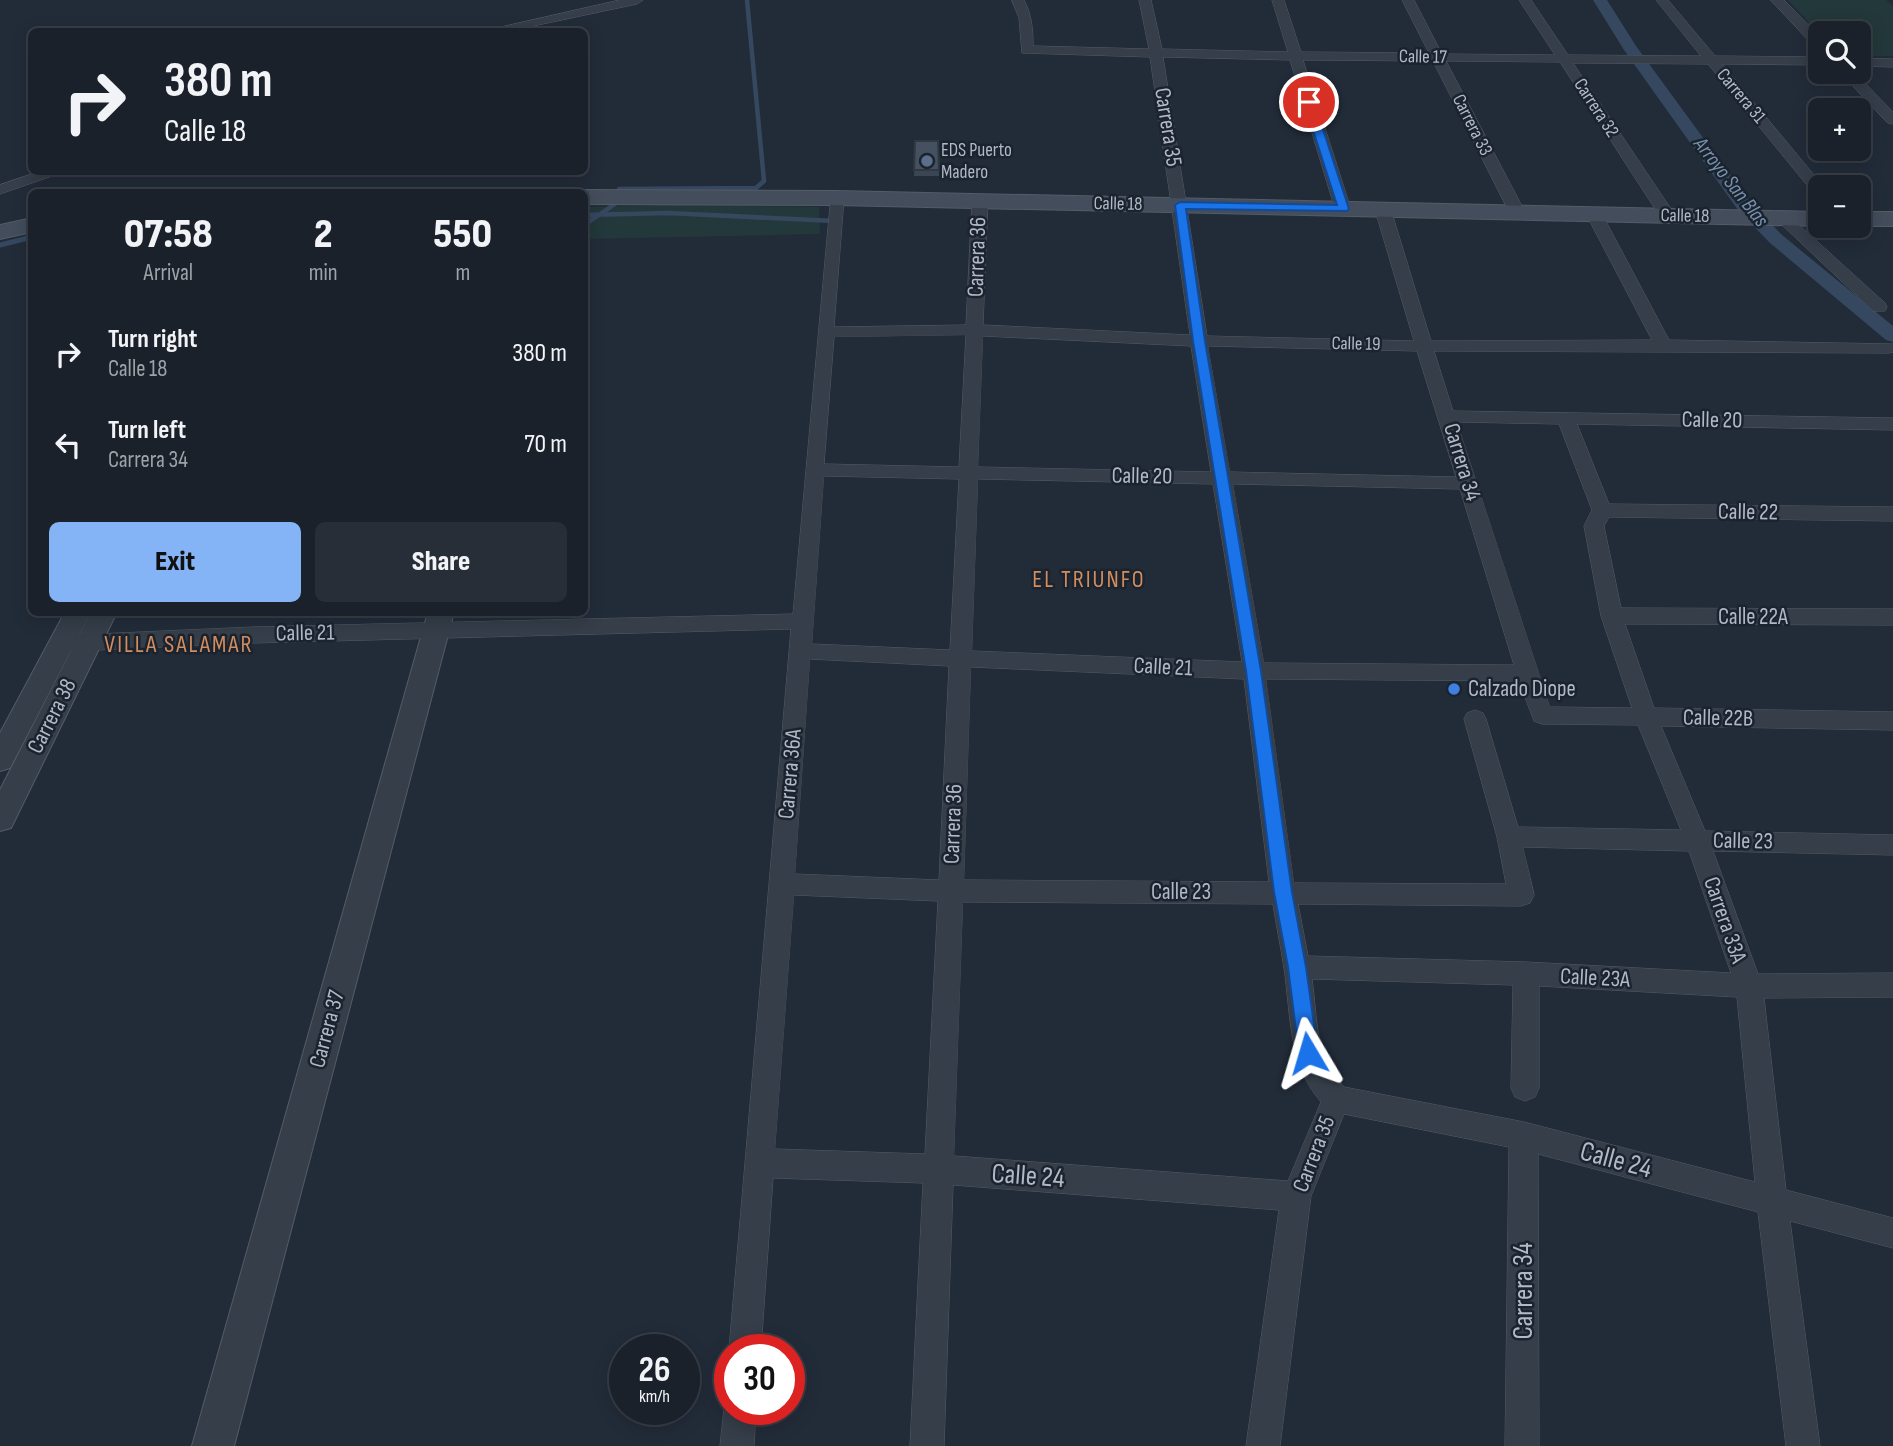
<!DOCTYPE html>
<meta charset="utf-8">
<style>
:root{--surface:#1a212b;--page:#272e37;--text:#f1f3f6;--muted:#9fa3a9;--line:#383e47;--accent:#84b3f6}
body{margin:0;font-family:"Sofia Sans Condensed",sans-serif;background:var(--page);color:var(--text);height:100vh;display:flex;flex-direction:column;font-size:26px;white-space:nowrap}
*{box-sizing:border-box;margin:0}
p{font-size:23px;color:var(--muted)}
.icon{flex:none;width:38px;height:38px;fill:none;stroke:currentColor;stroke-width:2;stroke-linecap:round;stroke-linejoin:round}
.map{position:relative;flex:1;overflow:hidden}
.drawer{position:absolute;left:28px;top:189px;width:560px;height:427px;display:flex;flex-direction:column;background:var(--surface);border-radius:10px;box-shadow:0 4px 18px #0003,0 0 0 2px var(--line)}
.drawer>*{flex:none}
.top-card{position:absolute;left:28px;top:28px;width:560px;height:147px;border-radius:10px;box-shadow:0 4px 18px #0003,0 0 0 2px var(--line);background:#1a212b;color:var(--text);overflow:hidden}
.controls{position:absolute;left:1808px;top:21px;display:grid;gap:14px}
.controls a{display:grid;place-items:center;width:63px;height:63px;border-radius:10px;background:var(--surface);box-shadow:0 4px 18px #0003,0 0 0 2px var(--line);font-size:35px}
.speed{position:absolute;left:609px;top:1334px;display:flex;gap:14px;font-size:35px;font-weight:700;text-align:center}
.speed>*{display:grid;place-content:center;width:91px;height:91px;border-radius:50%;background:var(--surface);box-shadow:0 4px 18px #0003,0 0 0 2px var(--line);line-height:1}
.speed small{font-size:18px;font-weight:400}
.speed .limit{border:10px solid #d22;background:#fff;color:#111}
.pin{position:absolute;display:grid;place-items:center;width:60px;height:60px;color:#fff;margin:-30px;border:4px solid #fff;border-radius:50%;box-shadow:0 2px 7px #0007}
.me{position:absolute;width:77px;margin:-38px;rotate:353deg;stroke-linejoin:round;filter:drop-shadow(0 0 5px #0008)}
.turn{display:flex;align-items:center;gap:24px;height:147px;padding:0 21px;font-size:32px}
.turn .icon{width:91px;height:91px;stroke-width:2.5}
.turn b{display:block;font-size:49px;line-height:60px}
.eta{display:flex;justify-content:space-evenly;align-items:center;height:119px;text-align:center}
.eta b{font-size:42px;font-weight:800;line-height:49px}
.primary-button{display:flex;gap:14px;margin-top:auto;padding:14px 21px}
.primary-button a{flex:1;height:80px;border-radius:10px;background:var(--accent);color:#111;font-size:28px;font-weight:800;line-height:80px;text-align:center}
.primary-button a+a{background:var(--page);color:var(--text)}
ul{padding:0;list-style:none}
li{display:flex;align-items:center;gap:21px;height:91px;padding:0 21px}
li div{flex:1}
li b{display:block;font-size:26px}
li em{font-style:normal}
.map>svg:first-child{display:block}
</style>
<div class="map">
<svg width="1893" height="1446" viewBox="0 0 1893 1446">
<rect width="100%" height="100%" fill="#222c39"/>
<g fill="#23383a">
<path d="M 1788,0 L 1886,0 L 1893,6 L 1893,56 L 1859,56 L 1858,33 L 1820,34 Z"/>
<path d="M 675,205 L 819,207 L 820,234 L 585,239 L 585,207 Z"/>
</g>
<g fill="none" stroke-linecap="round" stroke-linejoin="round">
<g stroke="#354860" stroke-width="4.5">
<path d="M 584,215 L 668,213 L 834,221"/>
<path d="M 584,225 L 615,204 L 619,189 L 756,188 L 764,181 L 747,0"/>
<path d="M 28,238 L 32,237"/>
</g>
<path stroke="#354860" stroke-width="5" d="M 0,245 L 32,237"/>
<path fill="#354860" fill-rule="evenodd" d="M 1593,0 L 1607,0 L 1636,46 L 1750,202 L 1782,235 L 1893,326 L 1893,342 L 1886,340 L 1770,243 L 1738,210 L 1624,50 Z"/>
<defs>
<g id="minor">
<path d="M 620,0 L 643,0 L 637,4 L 505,32 L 479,32 Z"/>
<path d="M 1012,0 L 1024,0 C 1032,15 1033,30 1033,46 L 1149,49 L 1139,0 L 1151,0 L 1162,49 L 1288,52 L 1272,0 L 1284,0 L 1301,52 L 1429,53 L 1402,0 L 1414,0 L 1442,54 L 1555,55 L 1519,0 L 1531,0 L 1568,55 L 1701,56 L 1656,0 L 1668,0 L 1715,56 L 1820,57 L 1820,65 L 1722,64 L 1824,187 L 1820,187 L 1820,196 L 1815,195 L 1708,64 L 1573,63 L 1675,215 L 1667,220 L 1659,215 L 1560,62 L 1446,61 L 1525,212 L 1517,217 L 1509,212 L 1433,61 L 1303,60 L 1351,209 L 1343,214 L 1335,209 L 1290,60 L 1163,57 L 1207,336 L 1414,341 L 1375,210 L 1383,205 L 1391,210 L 1431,341 L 1652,340 L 1586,214 L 1594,209 L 1602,214 L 1669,340 L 1893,344 L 1893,352 L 1889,353 L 1434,351 L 1453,411 L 1893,418 L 1893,430 L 1577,424 L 1609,504 L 1893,507 L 1893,521 L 1609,517 L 1604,526 L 1621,608 L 1893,609 L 1893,625 L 1625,624 L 1654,708 L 1893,712 L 1893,730 L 1661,726 L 1705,831 L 1893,835 L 1893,855 L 1713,851 L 1758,974 L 1893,973 L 1893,997 L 1764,998 L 1786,1190 L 1893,1218 L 1893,1248 L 1790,1221 L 1820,1446 L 1786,1446 L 1758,1212 L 1538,1154 L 1539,1446 L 1505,1446 L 1509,1147 L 1344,1114 L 1311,1196 L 1280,1446 L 1246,1446 L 1279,1210 L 953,1185 L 944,1446 L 910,1446 L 923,1183 L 773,1178 L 761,1349 L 729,1349 L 791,629 L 253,643 L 74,651 L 66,649 L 63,643 L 66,637 L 74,635 L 253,627 L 793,614 L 831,195 L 836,193 L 844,198 L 834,327 L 966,325 L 972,201 L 980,196 L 988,201 L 983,325 L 1190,335 L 1150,57 L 1022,53 L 1019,18 ZM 966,335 L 959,467 L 824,464 L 834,337 ZM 983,336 L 1191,346 L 1211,472 L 978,467 ZM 1208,346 L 1417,351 L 1456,477 L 1230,472 ZM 1457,422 L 1559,424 L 1592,510 L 1584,526 L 1601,616 L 1632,708 L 1550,707 ZM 824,476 L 959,479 L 950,650 L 812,644 ZM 978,479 L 1213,484 L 1242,662 L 972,651 ZM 1233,484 L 1460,489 L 1514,665 L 1264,663 ZM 810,659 L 949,666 L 939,880 L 795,874 ZM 971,667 L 1244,679 L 1269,882 L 964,880 ZM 1266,679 L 1519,681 L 1534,721 L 1542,724 L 1638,725 L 1681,830 L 1518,827 L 1486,719 L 1483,713 L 1475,710 L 1467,713 L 1464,719 L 1497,837 L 1506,884 L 1294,883 ZM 1523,847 L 1689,851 L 1731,973 L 1526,962 L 1308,956 L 1298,904 L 1521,906 L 1530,903 L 1534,895 ZM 794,895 L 938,901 L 925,1154 L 775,1149 ZM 963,902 L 1273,904 C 1276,925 1281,947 1284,968 C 1291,1015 1288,1064 1321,1102 L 1288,1181 L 954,1156 ZM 1312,979 L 1513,985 L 1511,1088 L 1515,1097 L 1525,1101 L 1535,1097 L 1539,1088 L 1539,986 L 1737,997 L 1755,1182 L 1524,1122 L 1344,1087 C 1314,1053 1318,1022 1312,979 Z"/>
<path d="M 1771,0 L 1784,0 L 1820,37 L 1820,48 L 1815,47 Z"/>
<path d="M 1858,58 L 1893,59 L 1893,67 L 1858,66 Z"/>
<path d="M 1840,72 L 1854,72 L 1893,112 L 1893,124 L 1888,123 Z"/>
<path d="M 38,172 L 57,172 L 55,175 L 0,194 L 0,185 Z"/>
<path d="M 1784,214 L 1789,216 L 1885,303 L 1887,307 L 1885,311 L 1873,311 L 1779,222 L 1776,219 Z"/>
<path d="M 728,1397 L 730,1409 L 756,1409 L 754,1446 L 720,1446 L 724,1409 Z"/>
</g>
<g id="tertiary">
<path d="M 65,612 L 91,612 L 10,768 L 0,771 L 0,733 Z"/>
<path d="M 91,612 L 117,612 L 11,828 L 0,831 L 0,790 Z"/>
<path d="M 428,612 L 454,612 L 234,1446 L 192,1446 Z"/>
</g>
<g id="secondary">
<path d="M 584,190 L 836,191 L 1820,212 L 1820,226 L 836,205 L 584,204 L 584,192 L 576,192 Z"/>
<rect x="1858" y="212" width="35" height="14"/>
<path d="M 32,218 L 32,232 L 0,239 L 0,225 Z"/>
</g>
</defs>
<use href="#minor" stroke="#535c67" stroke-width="1"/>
<use href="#tertiary" stroke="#535c67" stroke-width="2"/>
<use href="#secondary" stroke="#535c67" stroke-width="2"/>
<use href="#minor" fill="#353e49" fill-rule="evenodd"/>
<use href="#tertiary" fill="#353e49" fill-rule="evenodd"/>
<use href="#secondary" fill="#434d5c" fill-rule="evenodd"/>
</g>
<path fill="#3b4653" d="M 915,141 L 938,141 L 939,176 L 914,176 Z"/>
<path fill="#303943" d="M 353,172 L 373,172 L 354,175 Z"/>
<path fill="#455160" stroke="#303943" stroke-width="2" d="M 915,141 L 938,141 L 939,170 L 914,170 Z"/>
<path fill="#1a73e8" stroke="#114b97" stroke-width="2" d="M 1309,99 L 1314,102 L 1349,209 L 1347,211 L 1186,209 L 1205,341 L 1261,671 L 1292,892 L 1306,967 L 1318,1053 L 1315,1059 L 1308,1062 L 1301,1059 L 1299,1053 L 1288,967 L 1274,892 L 1246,671 L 1193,341 L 1175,205 L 1180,202 L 1337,205 L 1304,102 Z"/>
<circle fill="#5c6f8a" stroke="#1a232e" stroke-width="2.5" cx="927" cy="161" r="7"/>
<circle fill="#3f7fe0" stroke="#1a232e" stroke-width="2.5" cx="1454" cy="689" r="7"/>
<g text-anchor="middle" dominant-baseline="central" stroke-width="5" stroke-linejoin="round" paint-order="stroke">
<g font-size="19" fill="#b0b9c5" stroke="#1a232e">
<text transform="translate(1423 57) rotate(1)">Calle 17</text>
<text transform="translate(1741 96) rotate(50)">Carrera 31</text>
<text transform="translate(1596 108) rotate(57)">Carrera 32</text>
<text transform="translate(1472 125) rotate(63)">Carrera 33</text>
<text transform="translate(1118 204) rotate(1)">Calle 18</text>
<text transform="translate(1685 216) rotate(1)">Calle 18</text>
<text transform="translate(1356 344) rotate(1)">Calle 19</text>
</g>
<g font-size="19" fill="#b0b9c5" stroke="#1a232e" text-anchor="start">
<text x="941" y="150">EDS Puerto<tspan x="941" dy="22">Madero</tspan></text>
</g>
<g font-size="21" font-style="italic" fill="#7890ad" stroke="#1a232e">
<text transform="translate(1731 182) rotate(52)">Arroyo San Blas</text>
</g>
<g font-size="23" fill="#b0b9c5" stroke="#1a232e">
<text transform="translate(1168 127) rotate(81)">Carrera 35</text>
<text transform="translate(977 257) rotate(-88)">Carrera 36</text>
<text transform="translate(1712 420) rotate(1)">Calle 20</text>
<text transform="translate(1462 462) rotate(73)">Carrera 34</text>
<text transform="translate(1142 476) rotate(1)">Calle 20</text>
<text transform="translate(1748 512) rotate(1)">Calle 22</text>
<text x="1753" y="617">Calle 22A</text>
<text transform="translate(305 633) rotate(-1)">Calle 21</text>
<text transform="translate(1163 667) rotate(3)">Calle 21</text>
<text transform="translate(52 716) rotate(-63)">Carrera 38</text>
<text transform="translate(1718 718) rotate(1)">Calle 22B</text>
<text transform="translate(790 774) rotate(-85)">Carrera 36A</text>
<text transform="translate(953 824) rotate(-88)">Carrera 36</text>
<text transform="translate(1743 841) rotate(1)">Calle 23</text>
<text x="1181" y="892">Calle 23</text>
<text transform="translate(1725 920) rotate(71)">Carrera 33A</text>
<text transform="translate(1595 978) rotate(3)">Calle 23A</text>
<text transform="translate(327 1029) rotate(-75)">Carrera 37</text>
<text transform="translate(1314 1154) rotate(-69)">Carrera 35</text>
</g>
<g font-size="23" fill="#b0b9c5" stroke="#1a232e" text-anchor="start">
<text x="1468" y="689">Calzado Diope</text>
</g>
<g font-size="24" letter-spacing="2" fill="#d28d5f" stroke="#1a232e">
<text x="1089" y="579">EL TRIUNFO</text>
<text x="179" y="644">VILLA SALAMAR</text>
</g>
<g font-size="28" fill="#b0b9c5" stroke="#1a232e">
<text transform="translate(1616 1160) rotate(15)">Calle 24</text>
<text transform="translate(1028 1176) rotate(4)">Calle 24</text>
<text transform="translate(1523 1291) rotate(-90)">Carrera 34</text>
</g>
</g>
</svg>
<div class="controls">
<a><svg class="icon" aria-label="search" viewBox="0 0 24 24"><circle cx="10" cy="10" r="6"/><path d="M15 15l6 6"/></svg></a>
<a>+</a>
<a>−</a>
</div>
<div class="speed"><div>26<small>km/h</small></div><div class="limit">30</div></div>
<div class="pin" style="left:1309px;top:102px;background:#d93025"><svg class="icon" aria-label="arrive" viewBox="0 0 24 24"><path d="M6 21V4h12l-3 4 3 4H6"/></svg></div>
<svg class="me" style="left:1308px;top:1053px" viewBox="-20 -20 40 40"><path d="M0-17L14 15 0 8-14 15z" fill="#1a73e8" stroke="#fff" stroke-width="4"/></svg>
<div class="top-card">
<div class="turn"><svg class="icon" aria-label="right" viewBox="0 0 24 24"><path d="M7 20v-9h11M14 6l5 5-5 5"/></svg><div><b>380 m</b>Calle 18</div></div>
</div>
<section class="drawer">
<div class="eta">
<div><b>07:58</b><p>Arrival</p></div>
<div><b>2</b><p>min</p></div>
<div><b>550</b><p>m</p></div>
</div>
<ul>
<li><svg class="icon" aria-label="right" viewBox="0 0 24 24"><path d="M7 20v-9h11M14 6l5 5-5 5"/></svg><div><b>Turn right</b><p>Calle 18</p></div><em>380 m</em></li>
<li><svg class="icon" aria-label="left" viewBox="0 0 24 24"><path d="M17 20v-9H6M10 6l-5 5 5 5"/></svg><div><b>Turn left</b><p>Carrera 34</p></div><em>70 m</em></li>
</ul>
<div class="primary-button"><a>Exit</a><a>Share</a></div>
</section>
</div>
